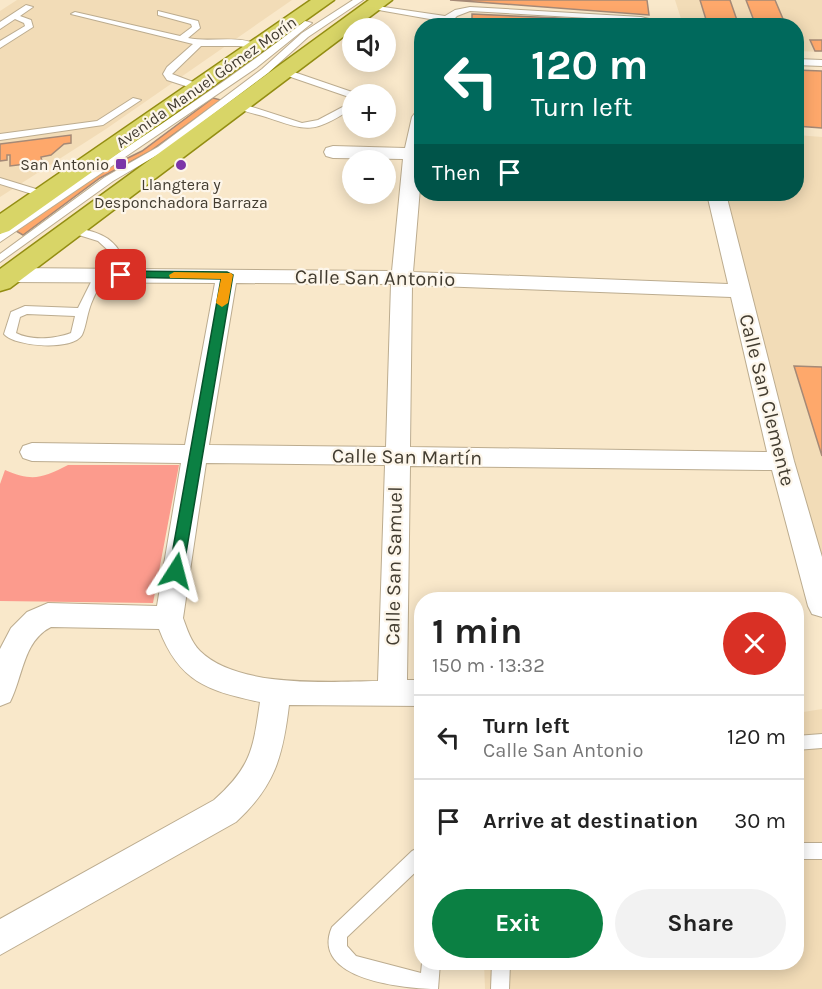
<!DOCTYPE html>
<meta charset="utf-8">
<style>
:root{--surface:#fff;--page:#f2f2f2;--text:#222;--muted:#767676;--line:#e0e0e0;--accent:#0b8043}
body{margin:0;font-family:Karla,sans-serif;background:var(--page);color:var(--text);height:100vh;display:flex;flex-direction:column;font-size:22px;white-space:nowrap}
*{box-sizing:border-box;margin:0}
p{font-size:20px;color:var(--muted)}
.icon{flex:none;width:33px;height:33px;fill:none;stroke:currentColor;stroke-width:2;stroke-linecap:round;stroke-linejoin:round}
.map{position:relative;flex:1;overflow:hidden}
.sheet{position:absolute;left:414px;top:592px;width:390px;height:378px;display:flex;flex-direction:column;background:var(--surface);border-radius:24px;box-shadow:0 3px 15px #0003}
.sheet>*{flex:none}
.guide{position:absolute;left:414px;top:18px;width:390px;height:183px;border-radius:24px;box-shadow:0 3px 15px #0003;background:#00695c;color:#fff;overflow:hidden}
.fabs{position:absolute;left:342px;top:18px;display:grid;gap:12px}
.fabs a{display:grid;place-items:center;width:54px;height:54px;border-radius:50%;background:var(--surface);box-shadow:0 3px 15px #0003;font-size:30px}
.pin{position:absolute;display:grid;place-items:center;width:51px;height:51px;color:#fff;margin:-26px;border-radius:12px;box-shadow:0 3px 9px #0006}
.me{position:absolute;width:66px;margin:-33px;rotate:9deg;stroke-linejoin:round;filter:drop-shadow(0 0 4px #0008)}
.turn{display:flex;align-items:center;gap:21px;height:126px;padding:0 18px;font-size:27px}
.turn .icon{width:78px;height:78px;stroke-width:2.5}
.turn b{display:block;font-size:42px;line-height:51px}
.then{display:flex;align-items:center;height:57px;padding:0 18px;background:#0003;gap:12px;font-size:22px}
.round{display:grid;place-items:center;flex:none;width:63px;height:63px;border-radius:32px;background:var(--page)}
.head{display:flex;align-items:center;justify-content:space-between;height:102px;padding:0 18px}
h1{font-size:36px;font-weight:700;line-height:45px}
.action{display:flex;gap:12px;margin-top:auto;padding:12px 18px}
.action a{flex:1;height:69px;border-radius:36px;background:var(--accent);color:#fff;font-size:24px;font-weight:700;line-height:69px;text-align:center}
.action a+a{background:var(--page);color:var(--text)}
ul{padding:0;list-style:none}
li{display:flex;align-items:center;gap:18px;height:84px;padding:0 18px;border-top:2px solid var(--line)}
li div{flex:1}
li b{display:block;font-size:22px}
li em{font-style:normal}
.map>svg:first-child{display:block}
</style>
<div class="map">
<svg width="822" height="989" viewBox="0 0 822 989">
<rect width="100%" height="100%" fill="#f9e8ca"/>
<g fill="#f2dcb7">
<path d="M 17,0 L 292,0 L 106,129 L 0,197 L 0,11 Z"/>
<path d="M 675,0 L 822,0 L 822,52 L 797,51 L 796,26 L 683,25 Z"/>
<path d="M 797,135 L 822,137 L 822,568 L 725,194 L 796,194 Z"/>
<path d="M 822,709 L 822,989 L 485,989 L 484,963 L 796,963 L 797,713 Z"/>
</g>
<path fill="#fc9b8d" d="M 68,465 L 179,465 L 153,603 L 0,601 L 0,484 L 5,470 C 33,482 42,478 68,465 Z"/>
<g fill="#fea86b" stroke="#a58976" stroke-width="1.5">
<path d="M 450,0 L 647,0 L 649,15 Z"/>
<path d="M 700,0 L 730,0 L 739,26 L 708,26 Z"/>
<path d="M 746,0 L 775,0 L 786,26 L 756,26 Z"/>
<path d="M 472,14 L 647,22 L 648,26 L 460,26 L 461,20 L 472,21 Z"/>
<path d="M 810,40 L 822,40 L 822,51 L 815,51 Z"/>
<path d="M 796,70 L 822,71 L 822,128 L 796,126 Z"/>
<path d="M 213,98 L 221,100 L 149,152 L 100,178 L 23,235 L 16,231 L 93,175 L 142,151 Z"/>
<path d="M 71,135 L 71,143 L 64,144 L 51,155 L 41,157 L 42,162 L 10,166 L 10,155 L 7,155 L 7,160 L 0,161 L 0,144 Z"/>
<path d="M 794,366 L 822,367 L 822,456 Z"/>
</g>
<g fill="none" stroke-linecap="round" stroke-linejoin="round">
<defs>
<g id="lane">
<path d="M 353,0 L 363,0 L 308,37 L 268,73 L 164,151 L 113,181 L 0,262 L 0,254 L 105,177 L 158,147 L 262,69 L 302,33 Z"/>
<path d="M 26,5 L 33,7 L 20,16 L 31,20 L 33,27 L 0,48 L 0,41 L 25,26 L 24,23 L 15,19 L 0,29 L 0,22 Z"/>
<path d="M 370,5 L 445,16 L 455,10 L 470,7 L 641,17 L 653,20 L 655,26 L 647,26 L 640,21 L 470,11 L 457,16 L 447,26 L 438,26 L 441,21 L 373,9 L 370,9 Z"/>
<path d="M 158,11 L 198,21 L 200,28 L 188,38 C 210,43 241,34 260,46 L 256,49 L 239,46 L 201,46 L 172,74 L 201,85 L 201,89 L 198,90 L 167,80 L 163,74 L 167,67 L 193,44 L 71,14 L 75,12 L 180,36 L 192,27 L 191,24 L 158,15 Z"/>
<path d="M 305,21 L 312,23 L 256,68 L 0,242 L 0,234 C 101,162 207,98 305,21 Z"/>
<path d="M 796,59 L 822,60 L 822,66 L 796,65 Z"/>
<path d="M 285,69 L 355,93 L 356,94 L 352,94 L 352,98 L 349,97 L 282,74 L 281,72 Z"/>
<path d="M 133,98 L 141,100 L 103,125 L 0,140 L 0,134 L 97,121 Z"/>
<path d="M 352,102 L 352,109 C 312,133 310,132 266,117 C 256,114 243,112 235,106 L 243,104 L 302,123 L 318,120 Z"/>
<path d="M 0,178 L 49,193 L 50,195 L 45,198 L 0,184 Z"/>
<path d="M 70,226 C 90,231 109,233 120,252 C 109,269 98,286 91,304 C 87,314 86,327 82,335 C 73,351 15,347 4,334 L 11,312 L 25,306 L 78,308 L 91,282 L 110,252 L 98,241 L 66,231 L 66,227 ZM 27,314 L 75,316 L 71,333 C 55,339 31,341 16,333 L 20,317 Z"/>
<path d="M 822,734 L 822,748 L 796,750 L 796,736 Z"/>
<rect x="796" y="843" width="26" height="16"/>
<path d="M 418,848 L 422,848 L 422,866 L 347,937 L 347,946 L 356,956 L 421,973 L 422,963 L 440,963 L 438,989 C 406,989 309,980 332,927 L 412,851 Z"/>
<path d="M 492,963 L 510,963 L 509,989 L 491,989 Z"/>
</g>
<path id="street" d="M 422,112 L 422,164 L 413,272 L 728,284 L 707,194 L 726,194 L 794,461 L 822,557 L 822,617 L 812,614 L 808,606 L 772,470 L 410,466 L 407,680 L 422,680 L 422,706 L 289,705 C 283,756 275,786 236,822 L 0,955 L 0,919 L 214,800 C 251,767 253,750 260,702 C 208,691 179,682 159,629 L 51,627 C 23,641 23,677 10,702 L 0,706 L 0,649 L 11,628 L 27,612 L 48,603 L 157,606 L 181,463 L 32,461 L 23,458 L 20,452 L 23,446 L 32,443 L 185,445 L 215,283 L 10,282 L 3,280 L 0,274 L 3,270 L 10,268 L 392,271 L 403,159 L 333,158 L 326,156 L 324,152 L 326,148 L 333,146 L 405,148 L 412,117 L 415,113 ZM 236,283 L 391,284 L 386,447 L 209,445 ZM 412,285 L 731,297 L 767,452 L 410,447 ZM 206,463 L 385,465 L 378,681 C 327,682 238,688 200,651 C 191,642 187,629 183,618 Z"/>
<g id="primary">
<path d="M 311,0 L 334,0 L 9,231 L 0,234 L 0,214 Z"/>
<path d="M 369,0 L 392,0 L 10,288 L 0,291 L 0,269 Z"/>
</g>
</defs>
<use href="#lane" stroke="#bcac8f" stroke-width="2"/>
<use href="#street" stroke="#bcac8f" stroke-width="2"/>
<use href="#primary" stroke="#938d12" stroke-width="3"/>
<use href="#lane" fill="#fff" fill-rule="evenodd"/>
<use href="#street" fill="#fff" fill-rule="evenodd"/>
<use href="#primary" fill="#d8d567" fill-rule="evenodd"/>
</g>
<path fill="#0b8043" stroke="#07532c" stroke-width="1.5" d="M 121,271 L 227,272 L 233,275 L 183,571 L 181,575 L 171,575 L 169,571 L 221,279 L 117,277 L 115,275 Z"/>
<path fill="#f59e0b" d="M 174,272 L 231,273 L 233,275 L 228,303 L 222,307 L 216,303 L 221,279 L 170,278 L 169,275 Z"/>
<g fill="#7c35a8" stroke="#fdf6ea" stroke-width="2">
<rect x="115" y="158" width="12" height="12" rx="3"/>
<circle cx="181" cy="165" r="6"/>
</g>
<g text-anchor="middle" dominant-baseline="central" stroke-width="4.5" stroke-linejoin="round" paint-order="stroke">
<g font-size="16" fill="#423c30" stroke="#fdf6ea">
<text transform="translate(206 82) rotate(-35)">Avenida Manuel Gómez Morín</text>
</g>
<g font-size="16" fill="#423c30" stroke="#fdf6ea" text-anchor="end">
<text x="109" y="164">San Antonio</text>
<text x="181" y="184" text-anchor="middle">Llangtera y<tspan x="181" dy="18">Desponchadora Barraza</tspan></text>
</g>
<g font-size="20" fill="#423c30" stroke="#fdf6ea">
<text transform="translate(375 278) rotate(1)">Calle San Antonio</text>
<text transform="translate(767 400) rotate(76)">Calle San Clemente</text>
<text transform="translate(407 457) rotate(1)">Calle San Martín</text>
<text transform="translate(394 566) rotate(-89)">Calle San Samuel</text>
</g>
</g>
</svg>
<div class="fabs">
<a><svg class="icon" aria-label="sound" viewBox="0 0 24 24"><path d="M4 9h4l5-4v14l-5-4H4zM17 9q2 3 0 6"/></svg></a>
<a>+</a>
<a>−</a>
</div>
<div class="pin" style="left:121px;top:275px;background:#d93025"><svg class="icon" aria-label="arrive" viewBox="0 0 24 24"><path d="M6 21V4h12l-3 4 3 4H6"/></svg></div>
<svg class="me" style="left:176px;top:571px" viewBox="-20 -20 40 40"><path d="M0-17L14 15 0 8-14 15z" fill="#0b8043" stroke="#fff" stroke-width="4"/></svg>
<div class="guide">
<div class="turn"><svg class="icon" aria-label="left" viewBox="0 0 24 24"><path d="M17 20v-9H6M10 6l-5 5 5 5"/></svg><div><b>120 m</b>Turn left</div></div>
<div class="then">Then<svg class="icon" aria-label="arrive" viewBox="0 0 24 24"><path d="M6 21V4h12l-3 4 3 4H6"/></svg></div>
</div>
<section class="sheet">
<div class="head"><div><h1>1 min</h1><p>150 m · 13:32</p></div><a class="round" style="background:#d93025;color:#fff"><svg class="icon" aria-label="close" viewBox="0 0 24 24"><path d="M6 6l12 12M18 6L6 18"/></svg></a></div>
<ul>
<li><svg class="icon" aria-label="left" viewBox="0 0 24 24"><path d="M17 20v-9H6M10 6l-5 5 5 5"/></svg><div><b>Turn left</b><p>Calle San Antonio</p></div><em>120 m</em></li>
<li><svg class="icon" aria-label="arrive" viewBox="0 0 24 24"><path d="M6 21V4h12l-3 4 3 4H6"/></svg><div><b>Arrive at destination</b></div><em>30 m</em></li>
</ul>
<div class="action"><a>Exit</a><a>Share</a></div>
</section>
</div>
